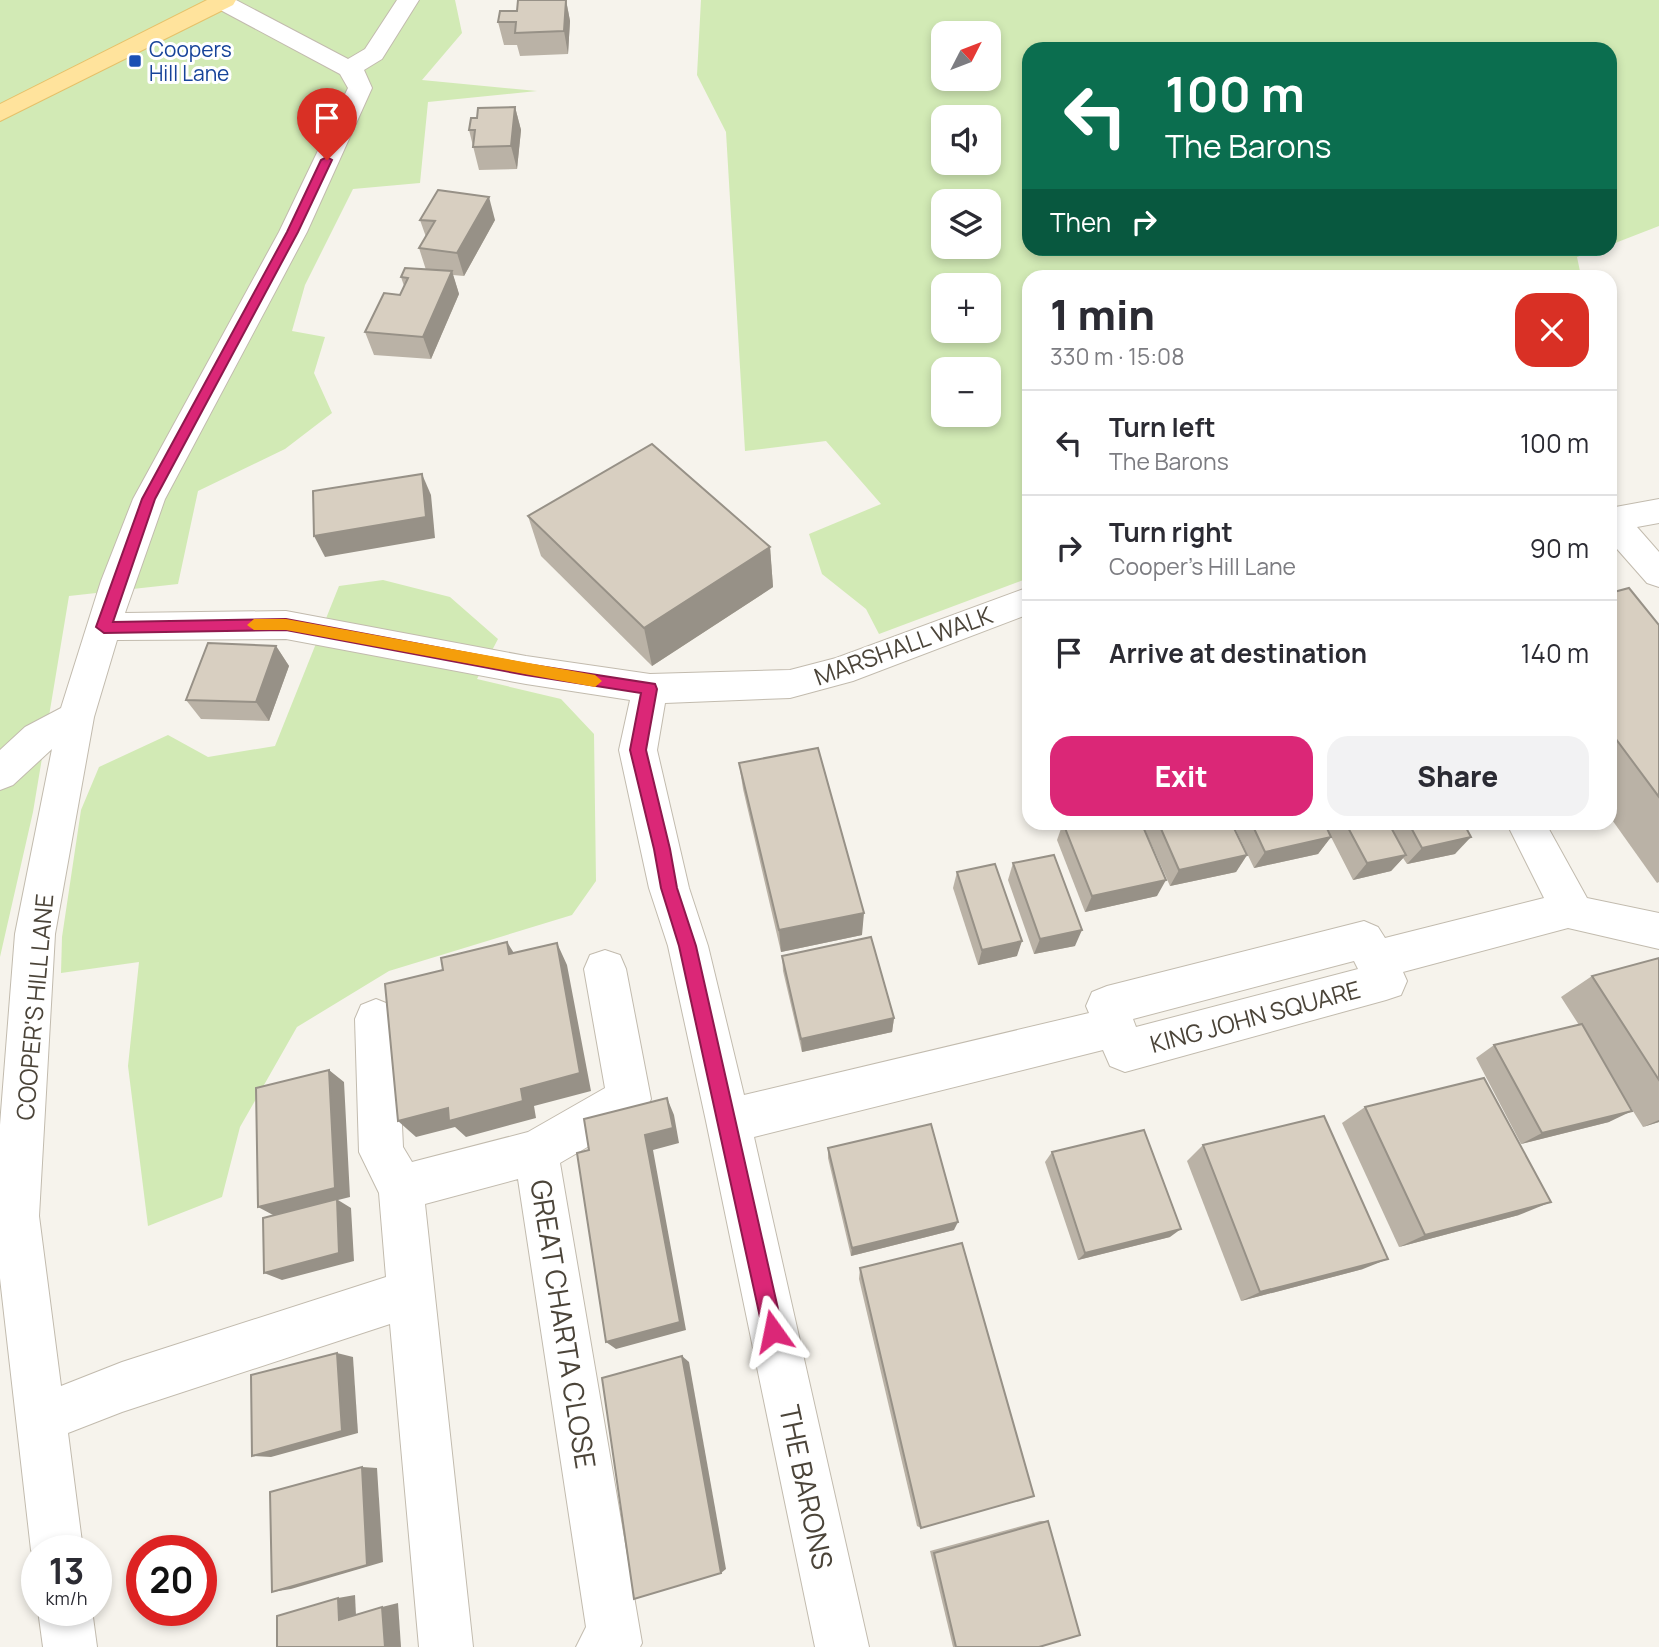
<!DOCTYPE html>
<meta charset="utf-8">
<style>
:root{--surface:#fff;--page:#f2f2f3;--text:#2b2b33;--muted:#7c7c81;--line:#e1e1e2;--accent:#db2777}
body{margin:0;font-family:Manrope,sans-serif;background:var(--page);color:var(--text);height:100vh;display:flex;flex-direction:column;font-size:26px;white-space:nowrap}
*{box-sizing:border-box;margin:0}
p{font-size:23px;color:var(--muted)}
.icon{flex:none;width:38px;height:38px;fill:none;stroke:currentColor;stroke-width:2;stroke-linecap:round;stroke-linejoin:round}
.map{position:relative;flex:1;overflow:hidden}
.drawer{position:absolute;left:1022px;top:270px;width:595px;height:560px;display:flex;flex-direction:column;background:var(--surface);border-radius:21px;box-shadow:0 4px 10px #0003}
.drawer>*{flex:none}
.guide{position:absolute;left:1022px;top:42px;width:595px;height:214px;border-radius:21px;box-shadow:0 4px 10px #0003;background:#0b6e4f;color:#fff;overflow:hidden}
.needle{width:46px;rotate:48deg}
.controls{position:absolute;left:931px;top:21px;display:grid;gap:14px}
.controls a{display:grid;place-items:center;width:70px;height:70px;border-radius:14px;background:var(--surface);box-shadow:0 4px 10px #0003;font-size:35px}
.speed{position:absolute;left:21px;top:1535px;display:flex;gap:14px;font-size:35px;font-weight:700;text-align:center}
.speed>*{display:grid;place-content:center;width:91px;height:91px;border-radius:50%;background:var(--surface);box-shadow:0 4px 10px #0003;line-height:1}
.speed small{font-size:18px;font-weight:400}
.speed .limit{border:10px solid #d22;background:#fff;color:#111}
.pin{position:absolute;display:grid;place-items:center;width:60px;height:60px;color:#fff;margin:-72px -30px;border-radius:50% 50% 50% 0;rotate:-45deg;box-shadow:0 0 7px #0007}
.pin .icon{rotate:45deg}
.me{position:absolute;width:77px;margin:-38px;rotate:348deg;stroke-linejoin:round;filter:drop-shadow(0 0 5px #0008)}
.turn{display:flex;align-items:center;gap:24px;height:147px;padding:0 28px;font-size:32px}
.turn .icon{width:91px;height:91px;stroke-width:2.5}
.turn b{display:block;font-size:49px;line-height:60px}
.then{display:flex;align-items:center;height:66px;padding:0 28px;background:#0003;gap:14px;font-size:26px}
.round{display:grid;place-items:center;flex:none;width:74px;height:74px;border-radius:21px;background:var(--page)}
.summary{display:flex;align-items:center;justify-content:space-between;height:119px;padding:0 28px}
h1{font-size:42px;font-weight:800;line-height:52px}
.action{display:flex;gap:14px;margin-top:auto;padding:14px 28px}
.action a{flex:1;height:80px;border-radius:21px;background:var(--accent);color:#fff;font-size:28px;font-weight:800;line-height:80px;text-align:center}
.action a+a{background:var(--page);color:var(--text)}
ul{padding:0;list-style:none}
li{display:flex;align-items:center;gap:21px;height:105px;padding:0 28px;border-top:2px solid var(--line)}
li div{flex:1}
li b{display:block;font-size:26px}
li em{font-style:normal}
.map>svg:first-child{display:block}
</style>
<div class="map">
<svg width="1659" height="1647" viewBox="0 0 1659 1647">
<rect width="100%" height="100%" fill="#f6f3ec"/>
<g fill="#d2eab5" fill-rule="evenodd">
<path d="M 0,0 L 455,0 L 462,33 L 422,80 L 537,91 L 428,102 L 420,183 L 353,189 L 305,285 L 292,331 L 325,337 L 314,373 L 332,413 L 285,449 L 198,491 L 178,584 L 69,596 L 33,812 L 0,957 Z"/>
<path d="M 701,0 L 1659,0 L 1659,226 L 1610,245 L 1610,49 L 1029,49 L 1029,248 L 1600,249 L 1577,257 L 1581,276 L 1029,276 L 1029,578 L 879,634 L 866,609 L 822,574 L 809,534 L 881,504 L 826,441 L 745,451 L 726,132 L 697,75 ZM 989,33 L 989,79 L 943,79 L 943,33 ZM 989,117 L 989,163 L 943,163 L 943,117 ZM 943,201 L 989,201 L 989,247 L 943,247 ZM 989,285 L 989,331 L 943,331 L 943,285 ZM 989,369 L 989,415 L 943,415 L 943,369 Z"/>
<path d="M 383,580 L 450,597 L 498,639 L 477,679 L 561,699 L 594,734 L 596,881 L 572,915 L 389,971 L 297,1027 L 240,1127 L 222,1197 L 148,1226 L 128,1066 L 139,962 L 61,973 L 62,937 L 81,810 L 99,767 L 168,735 L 208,757 L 275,746 L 339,586 Z"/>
</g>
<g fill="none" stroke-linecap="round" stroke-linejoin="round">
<defs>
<g id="minor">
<path d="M 236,0 L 348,59 L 365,49 L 397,0 L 419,0 L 382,59 L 364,70 L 372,88 L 307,232 L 165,499 L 125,613 L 286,611 L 526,656 L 650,674 L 790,670 L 836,658 L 1029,587 L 1029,614 L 853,681 L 790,698 L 665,703 L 657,750 L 689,888 L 708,946 L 744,1095 L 1089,1013 L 1086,1006 L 1092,992 L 1107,986 L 1364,921 L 1378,927 L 1385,938 L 1544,898 L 1506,822 L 1545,822 L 1587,898 L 1659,913 L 1659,949 L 1568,928 L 1403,972 L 1407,981 L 1401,995 L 1386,1000 L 1125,1072 L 1110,1066 L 1103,1050 L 754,1137 L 869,1647 L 815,1647 L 706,1121 L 668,946 L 649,888 L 619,750 L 630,700 L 526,684 L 286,639 L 117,640 L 94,717 L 55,934 L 39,1216 L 61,1386 L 122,1362 L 386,1277 L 379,1193 L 359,1152 L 355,1019 L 361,1005 L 376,999 L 391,1005 L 397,1019 L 403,1147 L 412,1162 L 528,1132 L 605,1088 L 584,969 L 590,955 L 605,950 L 620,955 L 626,969 L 651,1099 L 644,1114 L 560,1163 L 642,1643 L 640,1647 L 576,1647 L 586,1627 L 518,1179 L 425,1204 L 473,1647 L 419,1647 L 390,1324 L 122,1412 L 68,1433 L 83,1550 L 37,1550 L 37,1564 L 31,1550 L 0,1278 L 0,1125 L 15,934 L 52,749 L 13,785 L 0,790 L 0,750 L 25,727 L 61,708 L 101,581 L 133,499 L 279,232 L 348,88 L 340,74 L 213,6 L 210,1 ZM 1354,961 L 1358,969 L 1136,1027 L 1133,1019 Z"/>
<path d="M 1659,499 L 1659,523 L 1637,527 L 1659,552 L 1659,587 L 1647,583 L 1610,541 L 1610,508 Z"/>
<path d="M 38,1610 L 92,1610 L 97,1647 L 43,1647 Z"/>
</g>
<path id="major" d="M 207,0 L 236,0 L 233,5 L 0,121 L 0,104 Z"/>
</defs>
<use href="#minor" stroke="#c2bbae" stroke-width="2"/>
<use href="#major" stroke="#e6c16a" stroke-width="2"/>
<use href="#minor" fill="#fff" fill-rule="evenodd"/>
<use href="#major" fill="#ffe39c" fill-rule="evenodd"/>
</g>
<g fill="#bab2a6">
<path d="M 518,0 L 567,0 L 566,0 L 570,21 L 568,54 L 520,56 L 517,45 L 504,45 L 498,22 L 517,11 Z"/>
<path d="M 515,107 L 521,130 L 517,169 L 479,170 L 469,130 Z"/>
<path d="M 420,220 L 495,220 L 464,276 L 453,275 L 459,294 L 431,359 L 374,355 L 365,332 L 400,295 L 404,286 L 401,277 L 426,270 L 419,248 L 426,237 Z"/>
<path d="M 528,516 L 770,547 L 773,587 L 652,666 L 541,556 Z"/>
<path d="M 1610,593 L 1659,625 L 1659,882 L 1657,883 L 1610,817 Z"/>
<path d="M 276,646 L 289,666 L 269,721 L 201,719 L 186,700 Z"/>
<path d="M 739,763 L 862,935 L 781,952 L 743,789 Z"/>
<path d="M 1231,822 L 1247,855 L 1236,872 L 1170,886 L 1142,823 Z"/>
<path d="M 1232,822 L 1463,822 L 1455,854 L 1407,864 L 1403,858 L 1391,871 L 1353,880 L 1331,837 L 1318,854 L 1254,868 Z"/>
<path d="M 1063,823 L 1157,896 L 1085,912 L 1057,840 Z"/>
<path d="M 1013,863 L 1075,946 L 1034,954 L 1008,880 Z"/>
<path d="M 957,872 L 1017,956 L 978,965 L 953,888 Z"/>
<path d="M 782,956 L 894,1018 L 892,1032 L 802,1052 L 783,971 Z"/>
<path d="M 1659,958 L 1659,1122 L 1643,1127 L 1628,1103 L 1609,1122 L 1521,1144 L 1476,1058 L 1494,1045 L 1579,1025 L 1561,997 L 1592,976 Z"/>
<path d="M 1365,1107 L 1519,1215 L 1399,1247 L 1342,1123 Z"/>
<path d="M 1203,1145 L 1363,1269 L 1241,1301 L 1187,1161 Z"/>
<path d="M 828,1148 L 954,1230 L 851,1256 L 828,1158 Z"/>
<path d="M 1052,1152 L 1170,1237 L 1078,1260 L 1045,1162 Z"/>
<path d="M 860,1268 L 921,1528 L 917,1526 L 859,1279 Z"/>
<path d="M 1040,1521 L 1048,1521 L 1039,1647 L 953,1647 L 930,1551 Z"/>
</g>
<g fill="#979187">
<path d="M 566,0 L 570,21 L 568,54 L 564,31 Z"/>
<path d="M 515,107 L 521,130 L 517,169 L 511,146 Z"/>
<path d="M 489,197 L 495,220 L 464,276 L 457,253 Z"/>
<path d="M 452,271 L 459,294 L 431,359 L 423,337 Z"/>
<path d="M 422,474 L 431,495 L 435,538 L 325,557 L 314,536 Z"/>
<path d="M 770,547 L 773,587 L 652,666 L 644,628 Z"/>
<path d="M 276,646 L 289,666 L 269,721 L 256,702 Z"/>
<path d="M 1331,837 L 1318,854 L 1254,868 L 1265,852 Z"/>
<path d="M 1471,837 L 1455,854 L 1407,864 L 1422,848 Z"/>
<path d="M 1247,855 L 1236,872 L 1170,886 L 1179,870 Z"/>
<path d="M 1406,855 L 1391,871 L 1353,880 L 1367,863 Z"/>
<path d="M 1166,880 L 1157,896 L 1085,912 L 1092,896 Z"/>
<path d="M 864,913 L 862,935 L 781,952 L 779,930 Z"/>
<path d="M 1082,930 L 1075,946 L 1034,954 L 1040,939 Z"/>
<path d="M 1022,941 L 1017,956 L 978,965 L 982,950 Z"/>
<path d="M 507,942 L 520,963 L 509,954 Z"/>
<path d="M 557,943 L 567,965 L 591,1091 L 534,1106 L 536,1118 L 466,1137 L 455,1127 L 416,1137 L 398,1121 L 521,1089 Z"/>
<path d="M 894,1018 L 892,1032 L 802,1052 L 801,1039 Z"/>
<path d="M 329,1070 L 344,1082 L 350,1197 L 338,1200 L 351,1208 L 354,1261 L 282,1280 L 264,1273 L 275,1216 L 258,1207 Z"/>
<path d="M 667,1098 L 674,1115 L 679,1143 L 653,1150 L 686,1330 L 616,1349 L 606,1342 L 645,1135 Z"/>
<path d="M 1632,1111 L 1609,1122 L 1521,1144 L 1542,1133 Z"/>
<path d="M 1659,1120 L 1659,1122 L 1643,1127 Z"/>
<path d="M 1551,1202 L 1519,1215 L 1399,1247 L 1425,1235 Z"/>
<path d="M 958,1222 L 954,1230 L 851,1256 L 852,1248 Z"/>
<path d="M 1181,1229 L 1170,1237 L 1078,1260 L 1085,1253 Z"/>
<path d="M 1388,1259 L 1363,1269 L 1241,1301 L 1260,1292 Z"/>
<path d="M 337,1353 L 353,1357 L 358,1433 L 271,1457 L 252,1456 Z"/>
<path d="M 682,1356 L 689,1362 L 726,1569 L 721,1573 Z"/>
<path d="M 362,1467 L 377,1468 L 383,1562 L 291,1589 L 272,1592 Z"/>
<path d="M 355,1595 L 356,1616 L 339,1620 L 338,1598 Z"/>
<path d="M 398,1603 L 401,1647 L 385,1647 L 382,1607 Z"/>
</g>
<g fill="#d8cfc1" stroke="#979187" stroke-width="2">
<path d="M 518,0 L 566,0 L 564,31 L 515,33 L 516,22 L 498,22 L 500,11 L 517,11 Z"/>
<path d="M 515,107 L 511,146 L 473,147 L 475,130 L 469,130 L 471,118 L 477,118 L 478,108 Z"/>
<path d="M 438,190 L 489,197 L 457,253 L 419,248 L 435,221 L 420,220 Z"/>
<path d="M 405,268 L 452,271 L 423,337 L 365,332 L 384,293 L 400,295 L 408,278 L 401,277 Z"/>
<path d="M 652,444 L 770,547 L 644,628 L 528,516 Z"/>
<path d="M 422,474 L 426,517 L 314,536 L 313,491 Z"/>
<path d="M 1629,588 L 1659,625 L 1659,797 L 1610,731 L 1610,593 Z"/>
<path d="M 208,643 L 276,646 L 256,702 L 186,700 Z"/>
<path d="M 818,748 L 864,913 L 779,930 L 739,763 Z"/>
<path d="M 1141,822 L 1166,880 L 1092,896 L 1063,823 Z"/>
<path d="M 1158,822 L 1231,822 L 1247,855 L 1179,870 Z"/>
<path d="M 1251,822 L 1324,822 L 1331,837 L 1265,852 Z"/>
<path d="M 1345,822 L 1388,822 L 1406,855 L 1367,863 Z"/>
<path d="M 1408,822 L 1463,822 L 1471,837 L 1422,848 Z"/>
<path d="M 1054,855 L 1082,930 L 1040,939 L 1013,863 Z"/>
<path d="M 995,864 L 1022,941 L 982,950 L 957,872 Z"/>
<path d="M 871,937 L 894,1018 L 801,1039 L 782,956 Z"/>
<path d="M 507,942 L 509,954 L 557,943 L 580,1073 L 521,1089 L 523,1101 L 449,1121 L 448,1108 L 398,1121 L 385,984 L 443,970 L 441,958 Z"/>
<path d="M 1659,958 L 1659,1080 L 1592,976 Z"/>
<path d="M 1582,1024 L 1632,1111 L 1542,1133 L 1494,1045 Z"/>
<path d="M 329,1070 L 335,1188 L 258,1207 L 256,1088 Z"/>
<path d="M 1484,1078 L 1551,1202 L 1425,1235 L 1365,1107 Z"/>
<path d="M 667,1098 L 673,1128 L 645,1135 L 680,1322 L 606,1342 L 577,1153 L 589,1150 L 584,1119 Z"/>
<path d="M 1324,1116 L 1388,1259 L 1260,1292 L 1203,1145 Z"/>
<path d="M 931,1124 L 958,1222 L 852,1248 L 828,1148 Z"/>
<path d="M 1144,1130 L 1181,1229 L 1085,1253 L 1052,1152 Z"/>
<path d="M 337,1199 L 339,1253 L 264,1273 L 263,1218 Z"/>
<path d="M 962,1243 L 1034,1496 L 921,1528 L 860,1268 Z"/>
<path d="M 337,1353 L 342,1431 L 252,1456 L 251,1375 Z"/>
<path d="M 682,1356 L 721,1573 L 634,1599 L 602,1378 Z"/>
<path d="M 362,1467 L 367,1565 L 272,1592 L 270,1492 Z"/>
<path d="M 1048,1521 L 1080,1635 L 1039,1647 L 956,1647 L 934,1553 Z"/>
<path d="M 338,1598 L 339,1620 L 382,1607 L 385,1647 L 277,1647 L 277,1616 Z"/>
</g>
<path fill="#db2777" stroke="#8e194d" stroke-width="2" d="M 327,157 L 332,160 L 298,232 L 155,499 L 113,622 L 286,619 L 526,664 L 655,684 L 657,689 L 646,750 L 670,849 L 677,888 L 696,946 L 783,1331 L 780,1338 L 773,1341 L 766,1338 L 763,1331 L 679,946 L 661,888 L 654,849 L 630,750 L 641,693 L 526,675 L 286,630 L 104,633 L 96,627 L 142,499 L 287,232 L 321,160 Z"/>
<path fill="#f59e0b" d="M 254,619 L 286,619 L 595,675 L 602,681 L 595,687 L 286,630 L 254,630 L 247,625 Z"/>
<rect fill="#1a4fb4" stroke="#fff" stroke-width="2.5" x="128" y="54" width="14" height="14" rx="3.5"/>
<g text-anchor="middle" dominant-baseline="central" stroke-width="6" stroke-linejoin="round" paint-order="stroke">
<g font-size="21" fill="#164399" stroke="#fff" text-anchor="start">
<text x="149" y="49">Coopers<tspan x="149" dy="24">Hill Lane</tspan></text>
</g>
<g font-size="24" fill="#4b4439" stroke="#fff">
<text transform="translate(903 645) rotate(-20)">MARSHALL WALK</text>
<text transform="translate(34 1007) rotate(-85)">COOPER'S HILL LANE</text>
<text transform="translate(1255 1016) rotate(-15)">KING JOHN SQUARE</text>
</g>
<g font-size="28" fill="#4b4439" stroke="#fff">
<text transform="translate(564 1324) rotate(81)">GREAT CHARTA CLOSE</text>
<text transform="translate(807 1487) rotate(78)">THE BARONS</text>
</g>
</g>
</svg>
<div class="controls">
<a><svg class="needle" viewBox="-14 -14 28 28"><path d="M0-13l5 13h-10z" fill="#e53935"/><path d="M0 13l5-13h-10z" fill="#7c7c81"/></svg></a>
<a><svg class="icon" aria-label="sound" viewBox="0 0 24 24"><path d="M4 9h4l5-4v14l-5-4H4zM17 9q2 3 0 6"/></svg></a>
<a><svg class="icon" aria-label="layers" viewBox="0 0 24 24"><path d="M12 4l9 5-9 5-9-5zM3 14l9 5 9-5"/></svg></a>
<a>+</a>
<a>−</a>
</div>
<div class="speed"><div>13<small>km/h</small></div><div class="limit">20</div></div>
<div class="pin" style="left:327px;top:160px;background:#d93025"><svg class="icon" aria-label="arrive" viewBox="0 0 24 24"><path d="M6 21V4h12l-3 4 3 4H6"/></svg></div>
<svg class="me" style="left:773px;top:1331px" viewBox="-20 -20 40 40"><path d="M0-17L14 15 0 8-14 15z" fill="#db2777" stroke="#fff" stroke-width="4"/></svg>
<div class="guide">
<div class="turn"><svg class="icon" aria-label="left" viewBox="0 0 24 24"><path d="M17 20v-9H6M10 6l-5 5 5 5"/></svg><div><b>100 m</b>The Barons</div></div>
<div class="then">Then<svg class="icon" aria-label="right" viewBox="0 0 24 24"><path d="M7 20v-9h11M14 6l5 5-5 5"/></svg></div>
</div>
<section class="drawer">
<div class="summary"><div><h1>1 min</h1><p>330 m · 15:08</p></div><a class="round" style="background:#d93025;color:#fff"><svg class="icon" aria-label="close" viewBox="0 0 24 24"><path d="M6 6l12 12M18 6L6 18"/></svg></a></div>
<ul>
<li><svg class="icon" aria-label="left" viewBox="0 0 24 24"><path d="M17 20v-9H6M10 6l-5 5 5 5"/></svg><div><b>Turn left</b><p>The Barons</p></div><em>100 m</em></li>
<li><svg class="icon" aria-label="right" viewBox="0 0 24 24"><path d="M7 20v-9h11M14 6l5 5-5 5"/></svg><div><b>Turn right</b><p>Cooper's Hill Lane</p></div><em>90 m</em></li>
<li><svg class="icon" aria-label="arrive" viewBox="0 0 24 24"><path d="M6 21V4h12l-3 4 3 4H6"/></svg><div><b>Arrive at destination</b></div><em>140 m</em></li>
</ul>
<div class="action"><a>Exit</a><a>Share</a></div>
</section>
</div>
